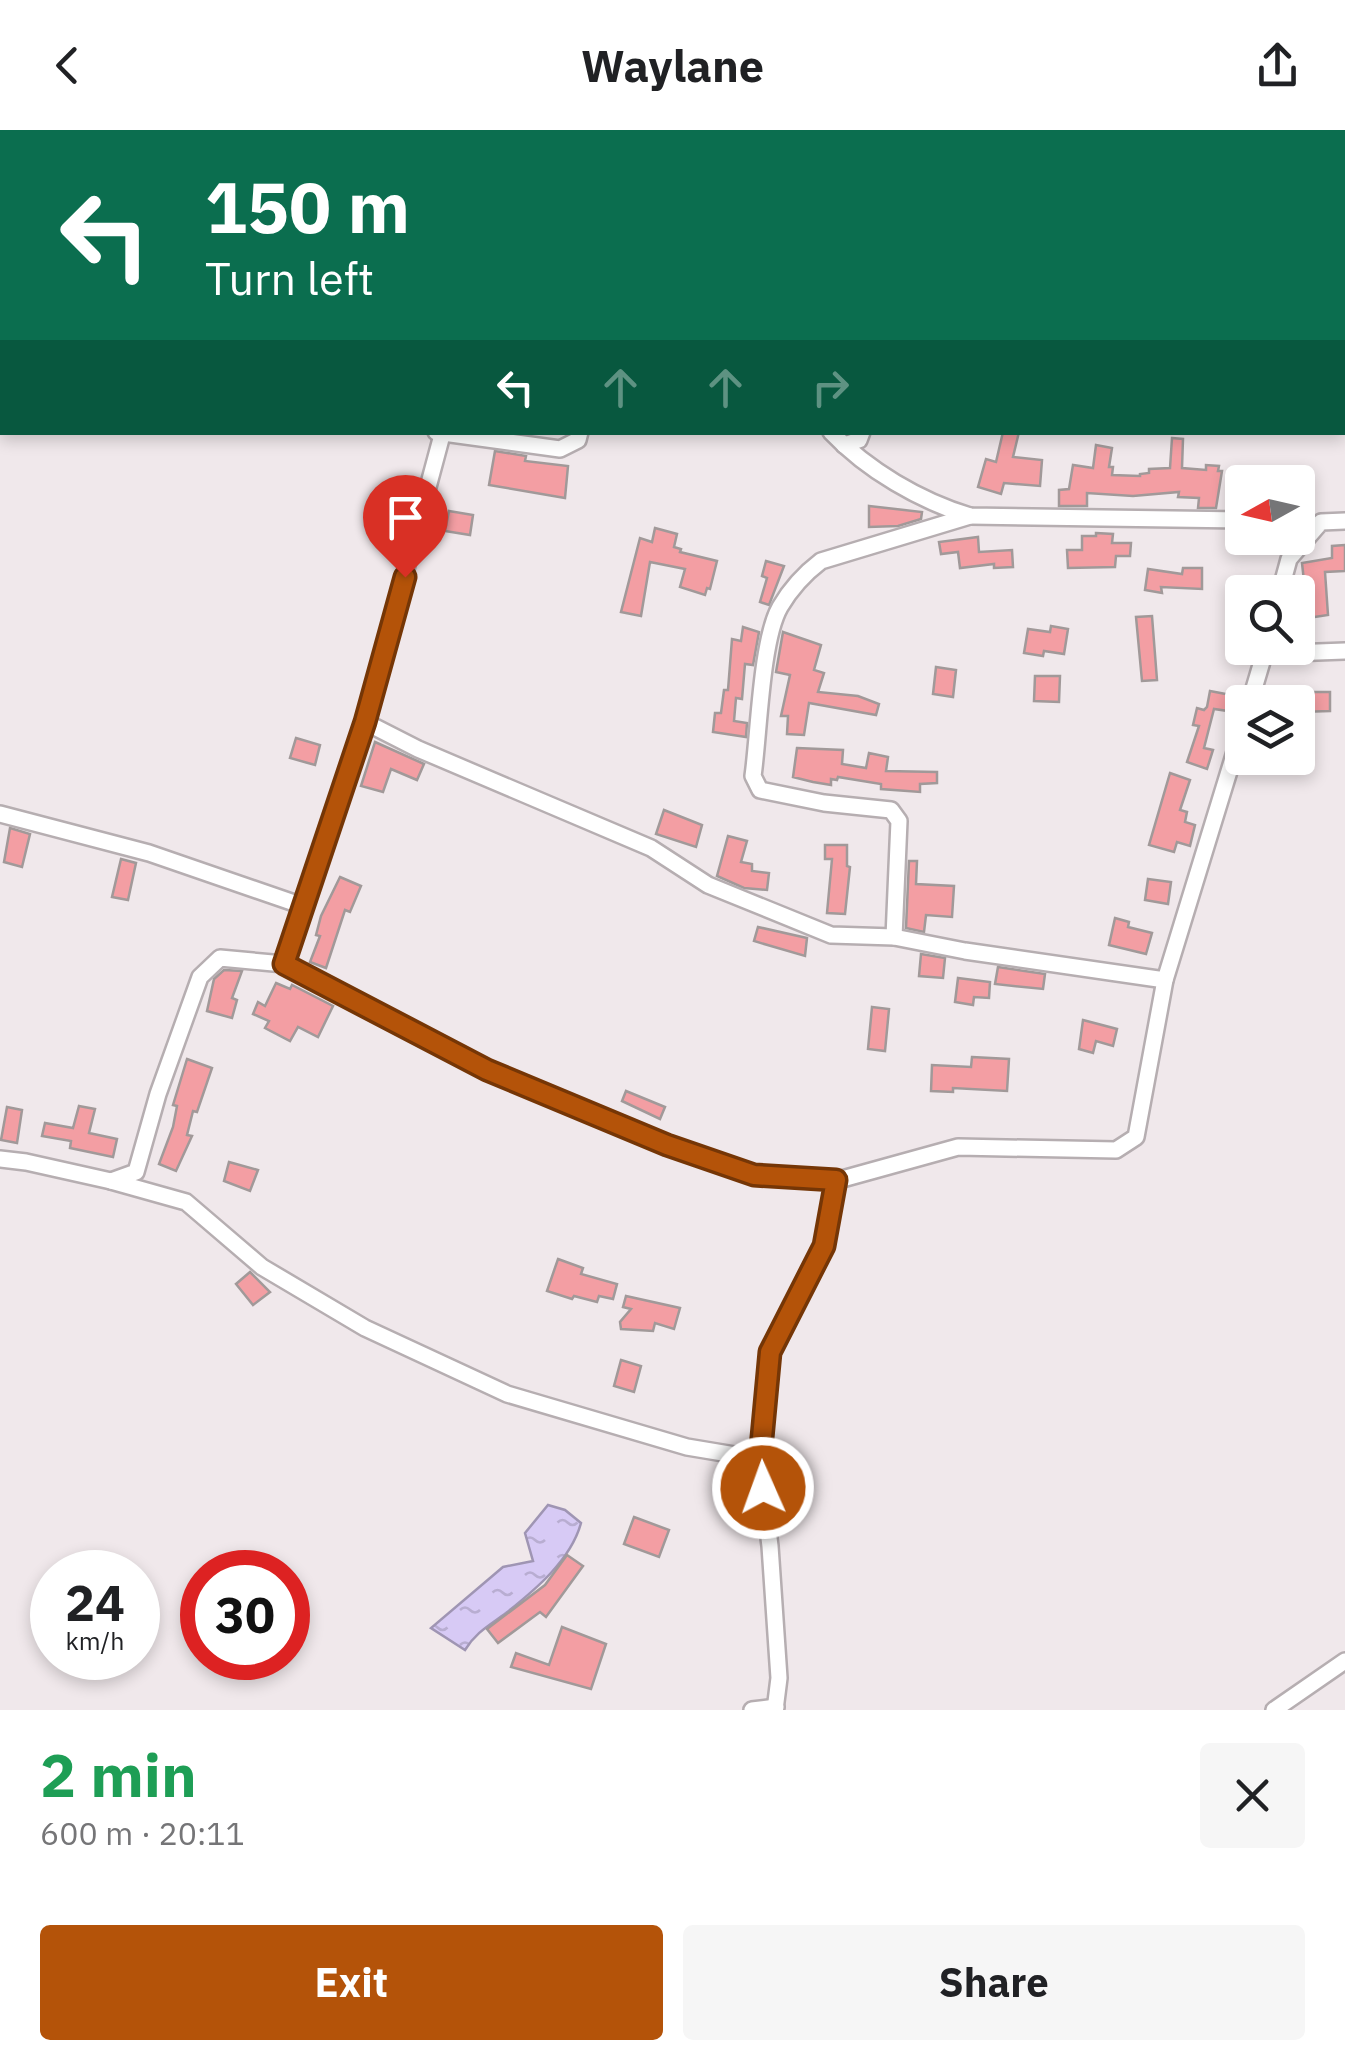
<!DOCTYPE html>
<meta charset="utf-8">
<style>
:root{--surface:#fff;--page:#f6f6f6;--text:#202124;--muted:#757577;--accent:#b45309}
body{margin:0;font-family:"IBM Plex Sans",sans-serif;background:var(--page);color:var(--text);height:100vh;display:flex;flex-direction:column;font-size:38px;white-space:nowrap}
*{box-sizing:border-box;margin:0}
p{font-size:32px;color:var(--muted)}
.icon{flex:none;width:55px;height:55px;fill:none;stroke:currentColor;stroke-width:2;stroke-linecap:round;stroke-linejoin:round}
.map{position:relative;height:1580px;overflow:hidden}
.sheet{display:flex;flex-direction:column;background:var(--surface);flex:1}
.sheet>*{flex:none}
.hud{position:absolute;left:0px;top:0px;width:1345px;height:305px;box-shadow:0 5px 15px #0003;background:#0b6e4f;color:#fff;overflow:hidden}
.needle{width:65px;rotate:262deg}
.controls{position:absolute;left:1225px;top:335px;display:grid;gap:20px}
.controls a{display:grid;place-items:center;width:90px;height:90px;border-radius:10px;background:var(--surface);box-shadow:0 5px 15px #0003;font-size:50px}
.speed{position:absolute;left:30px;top:1420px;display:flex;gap:20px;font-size:50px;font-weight:700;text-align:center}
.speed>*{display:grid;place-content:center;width:130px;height:130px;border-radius:50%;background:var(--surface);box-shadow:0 5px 15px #0003;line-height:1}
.speed small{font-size:25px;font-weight:400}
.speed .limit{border:15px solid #d22;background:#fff;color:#111}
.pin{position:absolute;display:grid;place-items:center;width:85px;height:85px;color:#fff;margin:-102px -42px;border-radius:50% 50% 50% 0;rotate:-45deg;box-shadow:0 0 10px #0007}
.pin .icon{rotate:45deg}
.me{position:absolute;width:110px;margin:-55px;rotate:358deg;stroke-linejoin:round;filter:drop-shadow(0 0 8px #0008)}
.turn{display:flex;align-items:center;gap:35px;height:210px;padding:0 40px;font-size:45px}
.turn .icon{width:130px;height:130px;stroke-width:2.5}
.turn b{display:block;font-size:70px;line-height:85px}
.lanes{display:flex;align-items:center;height:95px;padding:0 40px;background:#0003;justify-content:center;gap:50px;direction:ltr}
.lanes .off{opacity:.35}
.round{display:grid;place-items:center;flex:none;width:105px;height:105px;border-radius:10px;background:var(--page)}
.headline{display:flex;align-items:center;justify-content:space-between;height:170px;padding:0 40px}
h1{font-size:60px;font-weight:700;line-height:75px;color:#1e9e55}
.primary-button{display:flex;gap:20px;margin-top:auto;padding:20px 40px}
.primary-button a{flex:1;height:115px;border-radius:10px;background:var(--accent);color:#fff;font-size:40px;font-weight:700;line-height:115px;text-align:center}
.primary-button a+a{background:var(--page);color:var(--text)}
header{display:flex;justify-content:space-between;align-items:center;height:130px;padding:0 40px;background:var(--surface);font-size:45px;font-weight:700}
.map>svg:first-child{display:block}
</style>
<header><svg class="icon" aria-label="back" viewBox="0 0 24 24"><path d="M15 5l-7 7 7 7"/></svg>Waylane<svg class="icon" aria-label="share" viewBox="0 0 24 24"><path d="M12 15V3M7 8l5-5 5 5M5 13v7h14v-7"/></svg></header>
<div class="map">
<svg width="1345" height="1580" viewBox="0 0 1345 1580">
<defs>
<pattern id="water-ripples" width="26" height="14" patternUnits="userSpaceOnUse" patternTransform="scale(2.5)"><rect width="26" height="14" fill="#d7caf5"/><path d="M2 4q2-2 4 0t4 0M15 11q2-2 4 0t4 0" fill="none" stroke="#b8add1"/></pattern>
</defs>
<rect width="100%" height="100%" fill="#f0e8eb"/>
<path fill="url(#water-ripples)" stroke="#9f95b3" stroke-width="2.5" d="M 548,1375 L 565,1380 L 581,1393 C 571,1430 535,1460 506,1483 C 490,1495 476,1502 465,1520 L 431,1498 L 503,1437 L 533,1431 L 525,1403 Z"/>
<g fill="#f39ea3" stroke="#a19999" stroke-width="2.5">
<path d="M 1003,302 L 1019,302 L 1013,327 L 1042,330 L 1040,356 L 1004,353 L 1001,364 L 978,357 L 986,329 L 996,332 Z"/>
<path d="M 1172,308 L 1183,309 L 1182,338 L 1206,340 L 1206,335 L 1219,336 L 1218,341 L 1222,341 L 1216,378 L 1198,378 L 1199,368 L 1178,367 L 1179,362 L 1133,366 L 1087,363 L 1087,376 L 1059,376 L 1059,360 L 1069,359 L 1073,335 L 1093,338 L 1096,315 L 1112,318 L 1109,337 L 1113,337 L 1112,345 L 1140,346 L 1140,344 L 1149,343 L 1149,339 L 1170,338 Z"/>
<path d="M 495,321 L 526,326 L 525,331 L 568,336 L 565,368 L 489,355 Z"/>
<path d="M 869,376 L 922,382 L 921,389 L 898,396 L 869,397 Z"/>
<path d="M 449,381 L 473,385 L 470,405 L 445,401 Z"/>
<path d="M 655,398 L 677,404 L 674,417 L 681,419 L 680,422 L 717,431 L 710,459 L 707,458 L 705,465 L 680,457 L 685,439 L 650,432 L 641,486 L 621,482 L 640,408 L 652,412 Z"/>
<path d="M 1096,403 L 1113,404 L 1112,413 L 1131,413 L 1130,426 L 1116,426 L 1115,437 L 1068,438 L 1067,420 L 1082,420 L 1082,406 L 1096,406 Z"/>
<path d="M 978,407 L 979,422 L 1012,420 L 1013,437 L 994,438 L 994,434 L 960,438 L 958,422 L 941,424 L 939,412 Z"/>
<path d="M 1345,415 L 1345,441 L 1325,442 L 1328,485 L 1301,489 L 1299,471 L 1306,470 L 1302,433 L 1332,428 L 1332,416 Z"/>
<path d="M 766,431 L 784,436 L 769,475 L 760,472 L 767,448 L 762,446 Z"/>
<path d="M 1183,438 L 1202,438 L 1202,459 L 1161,457 L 1162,463 L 1145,460 L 1148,439 L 1182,444 Z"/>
<path d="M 1152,486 L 1157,550 L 1142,551 L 1136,487 Z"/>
<path d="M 1051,496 L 1068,499 L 1064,524 L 1044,521 L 1043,526 L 1024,523 L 1028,499 L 1050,502 Z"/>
<path d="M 743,497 L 759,502 L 753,535 L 745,534 L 742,569 L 736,568 L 734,591 L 747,593 L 746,607 L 713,602 L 715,583 L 721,583 L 724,560 L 728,560 L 732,509 L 741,511 Z"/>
<path d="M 783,502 L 821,515 L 814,540 L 824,543 L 818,562 L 858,566 L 879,574 L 876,585 L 809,573 L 804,605 L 787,604 L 788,586 L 781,586 L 790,545 L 776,542 Z"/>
<path d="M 936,537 L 956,540 L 953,567 L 933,564 Z"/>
<path d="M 1035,546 L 1060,546 L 1059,572 L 1034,571 Z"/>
<path d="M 1210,561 L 1231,565 L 1228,581 L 1214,579 L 1204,618 L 1213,620 L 1207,639 L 1187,632 L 1199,596 L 1193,595 L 1197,578 L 1204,580 L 1207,577 Z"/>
<path d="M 1299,562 L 1330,562 L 1330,581 L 1299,582 Z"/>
<path d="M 296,608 L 320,615 L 315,635 L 290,628 Z"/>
<path d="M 375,612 L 424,634 L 417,650 L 391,639 L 383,662 L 361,656 Z"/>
<path d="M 797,618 L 843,620 L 842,634 L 866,638 L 869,623 L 888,627 L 886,641 L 937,642 L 937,653 L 920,654 L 920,662 L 881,659 L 881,654 L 838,647 L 837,650 L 831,649 L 831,655 L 813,652 L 793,647 Z"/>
<path d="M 1170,643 L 1190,650 L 1180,680 L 1187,682 L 1185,692 L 1195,695 L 1190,716 L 1177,712 L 1174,722 L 1149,715 Z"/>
<path d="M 664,680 L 702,695 L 696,717 L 656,704 Z"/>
<path d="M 10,698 L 30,704 L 22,737 L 4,732 Z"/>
<path d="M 728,706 L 747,711 L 741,732 L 752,734 L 752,741 L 769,743 L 767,760 L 744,758 L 717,746 Z"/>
<path d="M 825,715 L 847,715 L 847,736 L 850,737 L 845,784 L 827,783 L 832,729 L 825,729 Z"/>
<path d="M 121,729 L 136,733 L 128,770 L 112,767 Z"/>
<path d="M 909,731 L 917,731 L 916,754 L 954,756 L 952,787 L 926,785 L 924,802 L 906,798 Z"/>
<path d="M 340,747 L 361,756 L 350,782 L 345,780 L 326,838 L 310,832 L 320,806 L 316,805 L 321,786 Z"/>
<path d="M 1148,749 L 1171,752 L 1168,774 L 1145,770 Z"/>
<path d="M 1115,788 L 1129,792 L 1128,797 L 1152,803 L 1146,824 L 1109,815 Z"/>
<path d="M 758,797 L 807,808 L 805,826 L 754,811 Z"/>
<path d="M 921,824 L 945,828 L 943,848 L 919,846 Z"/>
<path d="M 998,837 L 1045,844 L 1043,859 L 995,854 Z"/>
<path d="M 224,840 L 242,841 L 232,868 L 237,870 L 232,888 L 207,881 L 214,849 Z"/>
<path d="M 958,848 L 990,852 L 989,868 L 974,867 L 973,875 L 955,872 Z"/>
<path d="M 276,853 L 290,859 L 292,855 L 333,876 L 318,907 L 298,897 L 290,911 L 265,898 L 269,891 L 253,884 L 258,872 L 265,876 Z"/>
<path d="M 872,877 L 889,879 L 885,921 L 868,919 Z"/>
<path d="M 1083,890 L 1117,899 L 1113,916 L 1096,911 L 1093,923 L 1079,919 Z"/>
<path d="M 972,927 L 1009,929 L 1007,961 L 953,958 L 953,962 L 931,961 L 932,935 L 971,937 Z"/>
<path d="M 187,929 L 212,938 L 197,982 L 193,981 L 187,1005 L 192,1006 L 176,1041 L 159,1034 L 173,997 L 177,976 L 173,975 Z"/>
<path d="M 626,961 L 665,977 L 660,989 L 622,971 Z"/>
<path d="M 79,976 L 95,979 L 89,1003 L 117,1009 L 113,1027 L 70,1018 L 71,1011 L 42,1006 L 45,993 L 73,998 Z"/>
<path d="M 7,977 L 22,980 L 17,1013 L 1,1010 Z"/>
<path d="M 229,1032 L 258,1040 L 250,1061 L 224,1051 Z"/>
<path d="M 558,1129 L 583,1138 L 581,1144 L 617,1154 L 613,1169 L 599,1166 L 597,1172 L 574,1166 L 572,1169 L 547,1161 Z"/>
<path d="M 250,1142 L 270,1162 L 253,1175 L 236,1154 Z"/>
<path d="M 626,1166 L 680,1178 L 674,1199 L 655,1193 L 653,1201 L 621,1199 L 620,1192 L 631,1179 L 623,1177 Z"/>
<path d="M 621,1230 L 641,1236 L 634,1262 L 614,1256 Z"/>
<path d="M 634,1387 L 669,1400 L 659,1427 L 624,1414 Z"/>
<path d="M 567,1425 L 583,1436 L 546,1487 L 540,1482 L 498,1513 L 487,1499 L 545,1455 Z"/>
<path d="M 562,1497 L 606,1514 L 591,1559 L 511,1537 L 516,1523 L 549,1535 Z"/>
</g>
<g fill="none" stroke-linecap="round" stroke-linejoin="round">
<defs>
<g id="minor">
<path d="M 438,2 L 439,0"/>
<path d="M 967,2 L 967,0"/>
<path d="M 0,232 L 2,232"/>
<path d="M 436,302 L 560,319 L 578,310 L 580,302"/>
<path d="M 831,302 C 867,340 920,371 970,386 L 1242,390"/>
<path d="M 442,305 L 365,592 L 284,834 L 487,940 L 667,1015 L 754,1045 L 835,1051"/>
<path d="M 844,315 L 859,310 L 862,302"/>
<path d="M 1280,462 L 1289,429 L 1321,392 L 1345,391"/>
<path d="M 1264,524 L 1345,521"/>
<path d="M 1250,572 L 1266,518"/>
<path d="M 365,592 L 418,619 L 651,718 L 708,755 L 831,805 L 894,807 L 965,821 L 1165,850"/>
<path d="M 0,684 L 149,723 L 303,776"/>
<path d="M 894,807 L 899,691 L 891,680 L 824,673 L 760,660 L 753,646 C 759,604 761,510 780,477 C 791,458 804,444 821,431 L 970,386"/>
<path d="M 0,1029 L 26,1032 L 111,1051 L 136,1042 L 158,964 L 200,847 L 220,828 L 284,834"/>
<path d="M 111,1051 L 186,1072 L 262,1137 L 365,1198 L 507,1264 L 687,1317 L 759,1329"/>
<path d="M 752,1580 L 776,1577"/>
<path d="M 775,1580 L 779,1548 L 770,1416 L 759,1329 L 770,1222 L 823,1116 L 835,1051 L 958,1017 L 1116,1020 L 1136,1007 L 1165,850 L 1242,599"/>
<path d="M 1274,1580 L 1345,1531"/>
</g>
<g id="major">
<path d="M 998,0 L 1002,2"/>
<path d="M 1342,175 L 1345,176"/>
</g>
</defs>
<use href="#minor" stroke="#b6aeb1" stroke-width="20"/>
<use href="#major" stroke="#c9c8c8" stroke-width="25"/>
<use href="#minor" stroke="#fff" stroke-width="15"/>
<use href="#major" stroke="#d7b8d9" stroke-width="20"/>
</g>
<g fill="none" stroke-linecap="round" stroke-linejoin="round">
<defs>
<path id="route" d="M 405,447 L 365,592 L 284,834 L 487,940 L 667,1015 L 754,1045 L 836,1050 L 824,1116 L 770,1222 L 760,1329 L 763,1358"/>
</defs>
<use href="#route" stroke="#753606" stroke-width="25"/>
<use href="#route" stroke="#b45309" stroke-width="18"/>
</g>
</svg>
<div class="controls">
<a><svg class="needle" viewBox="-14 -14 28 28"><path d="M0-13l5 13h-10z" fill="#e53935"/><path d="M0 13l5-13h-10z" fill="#757577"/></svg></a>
<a><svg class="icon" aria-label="search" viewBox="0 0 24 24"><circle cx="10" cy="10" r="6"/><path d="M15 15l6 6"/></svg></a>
<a><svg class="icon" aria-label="layers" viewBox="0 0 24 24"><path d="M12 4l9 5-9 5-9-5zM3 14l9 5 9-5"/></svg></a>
</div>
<div class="speed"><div>24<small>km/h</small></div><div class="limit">30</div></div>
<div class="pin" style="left:405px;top:447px;background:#d93025"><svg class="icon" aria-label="arrive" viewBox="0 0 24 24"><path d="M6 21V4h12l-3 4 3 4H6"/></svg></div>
<svg class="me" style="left:763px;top:1358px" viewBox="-20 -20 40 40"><circle r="17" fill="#b45309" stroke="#fff" stroke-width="3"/><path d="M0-11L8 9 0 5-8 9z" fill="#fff"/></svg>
<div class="hud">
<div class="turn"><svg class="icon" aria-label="left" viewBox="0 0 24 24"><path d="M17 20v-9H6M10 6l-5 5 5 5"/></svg><div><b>150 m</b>Turn left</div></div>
<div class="lanes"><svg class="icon" aria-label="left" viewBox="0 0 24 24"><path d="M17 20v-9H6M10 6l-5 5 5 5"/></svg><svg class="icon off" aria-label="ahead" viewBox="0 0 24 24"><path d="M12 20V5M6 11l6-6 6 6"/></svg><svg class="icon off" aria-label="ahead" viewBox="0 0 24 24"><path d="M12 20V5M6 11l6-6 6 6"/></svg><svg class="icon off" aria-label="right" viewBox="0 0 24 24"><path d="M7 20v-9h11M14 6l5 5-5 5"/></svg></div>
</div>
</div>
<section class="sheet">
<div class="headline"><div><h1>2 min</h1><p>600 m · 20:11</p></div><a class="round"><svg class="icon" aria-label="close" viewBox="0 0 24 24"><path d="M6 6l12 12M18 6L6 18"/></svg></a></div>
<div class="primary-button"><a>Exit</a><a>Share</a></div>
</section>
